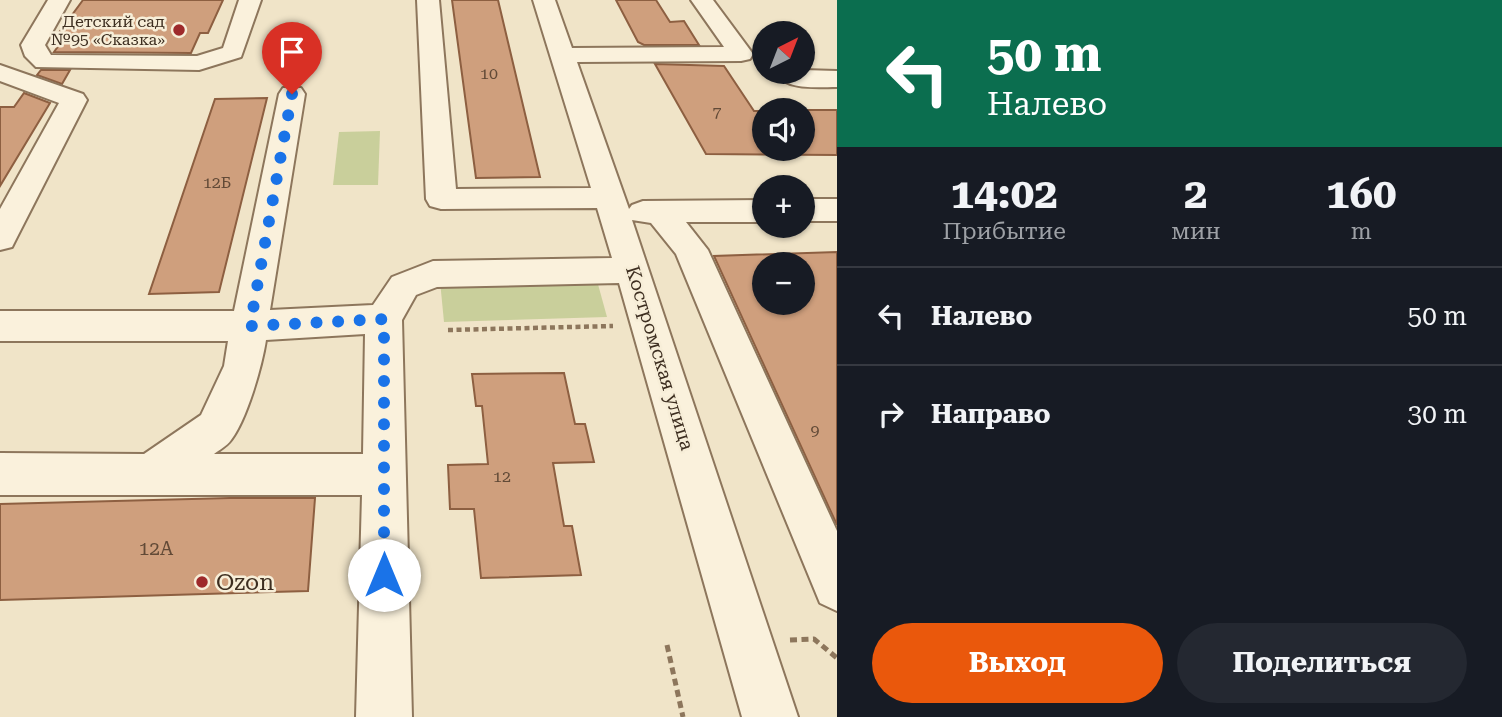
<!DOCTYPE html>
<html lang="ru">
<meta charset="utf-8">
<style>
:root{--surface:#171b24;--page:#242831;--text:#f1f3f6;--muted:#9ea1a6;--line:#363941;--accent:#ea580c}
body{margin:0;font-family:"Roboto Serif",serif;background:var(--page);color:var(--text);height:100vh;display:flex;flex-direction:column;font-size:26px;white-space:nowrap}
*{box-sizing:border-box;margin:0}
p{font-size:23px;color:var(--muted)}
.icon{flex:none;width:38px;height:38px;fill:none;stroke:currentColor;stroke-width:2;stroke-linecap:round;stroke-linejoin:round}
.map{position:relative;flex:1;overflow:hidden}
.details{display:flex;flex-direction:column;background:var(--surface);width:665px}
.details>*{flex:none}
.hud{background:#0b6e4f;color:#fff;overflow:hidden}
.needle{width:46px;rotate:42deg}
.tools{position:absolute;left:752px;top:21px;display:grid;gap:14px}
.tools a{display:grid;place-items:center;width:63px;height:63px;border-radius:50%;background:var(--surface);box-shadow:0 2px 5px #0004;font-size:35px}
.pin{position:absolute;display:grid;place-items:center;width:60px;height:60px;color:#fff;margin:-72px -30px;border-radius:50% 50% 50% 0;rotate:-45deg;box-shadow:0 0 7px #0007}
.pin .icon{rotate:45deg}
.me{position:absolute;width:77px;margin:-38px;rotate:0deg;stroke-linejoin:round;filter:drop-shadow(0 0 5px #0008)}
.turn{display:flex;align-items:center;gap:24px;height:147px;padding:0 35px;font-size:32px}
.turn .icon{width:91px;height:91px;stroke-width:2.5}
.turn b{display:block;font-size:49px;line-height:60px}
.eta{display:flex;justify-content:space-evenly;align-items:center;height:119px;text-align:center}
.eta b{font-size:42px;font-weight:700;line-height:49px}
.button{display:flex;gap:14px;margin-top:auto;padding:14px 35px}
.button a{flex:1;height:80px;border-radius:42px;background:var(--accent);color:#fff;font-size:28px;font-weight:700;line-height:80px;text-align:center}
.button a+a{background:var(--page);color:var(--text)}
ul{padding:0;list-style:none}
li{display:flex;align-items:center;gap:21px;height:98px;padding:0 35px;border-top:2px solid var(--line)}
li div{flex:1}
li b{display:block;font-size:26px}
li em{font-style:normal}
main{display:flex;flex:1;min-height:0}
.map>svg:first-child{display:block}
</style>
<main>
<div class="map">
<svg width="837" height="717" viewBox="0 0 837 717">
<rect width="100%" height="100%" fill="#f0e4c8"/>
<g fill="#c9cf9b">
<path d="M 380,131 L 378,185 L 333,185 L 339,132 Z"/>
<path d="M 596,277 L 607,317 L 444,322 L 440,281 Z"/>
</g>
<g fill="#cf9f7d" stroke="#8d5f41" stroke-width="2" fill-rule="evenodd">
<path d="M 83,0 L 223,0 L 208,33 L 200,33 L 191,53 L 54,52 L 67,34 L 58,34 Z"/>
<path d="M 452,0 L 498,0 L 540,177 L 476,178 Z"/>
<path d="M 616,0 L 656,0 L 670,22 L 684,21 L 699,45 L 644,45 L 638,42 Z"/>
<path d="M 655,64 L 724,66 L 754,111 L 765,111 L 765,149 L 803,149 L 802,110 L 837,110 L 837,155 L 706,154 Z"/>
<path d="M 41,70 L 70,70 L 62,84 L 37,75 Z"/>
<path d="M 24,93 L 50,103 L 0,186 L 0,107 L 14,107 Z"/>
<path d="M 267,98 L 219,292 L 149,294 L 215,99 Z"/>
<path d="M 837,252 L 837,525 L 714,256 ZM 765,264 L 803,264 L 803,303 L 765,303 Z"/>
<path d="M 564,373 L 575,424 L 585,424 L 594,462 L 553,463 L 564,526 L 572,526 L 581,575 L 481,578 L 474,509 L 450,509 L 448,465 L 488,464 L 482,406 L 476,406 L 472,374 Z"/>
<path d="M 230,498 L 315,498 L 308,591 L 0,600 L 0,504 Z"/>
</g>
<g fill="none" stroke-linecap="round" stroke-linejoin="round">
<defs>
<g id="minor">
<path d="M 48,0 L 70,0 L 45,45 L 51,55 L 197,56 L 223,48 L 239,0 L 261,0 L 241,57 L 199,70 L 36,67 L 25,56 L 21,45 Z"/>
<path d="M 417,0 L 439,0 L 456,189 L 591,188 L 533,0 L 555,0 L 572,48 L 724,47 L 691,0 L 713,0 L 753,54 L 750,59 L 741,61 L 577,62 L 629,209 L 632,205 L 643,201 L 765,200 L 765,222 L 686,222 L 708,250 L 837,531 L 837,611 L 820,603 L 676,254 L 651,223 L 632,220 L 798,717 L 742,717 L 619,283 L 437,287 L 416,295 L 402,320 L 412,717 L 356,717 L 362,495 L 0,495 L 0,453 L 144,454 L 201,415 L 224,366 L 228,341 L 0,341 L 0,311 L 234,311 L 279,94 L 283,88 L 301,88 L 305,94 L 270,310 L 373,305 L 392,277 L 433,261 L 612,258 L 597,208 L 441,209 L 430,206 L 426,199 ZM 365,334 L 363,454 L 214,454 C 219,450 227,446 231,440 C 247,419 262,366 266,340 Z"/>
<path d="M 0,65 L 83,94 L 87,100 L 16,239 L 12,247 L 0,250 L 0,209 L 59,103 L 0,81 Z"/>
<path d="M 803,70 L 837,71 L 837,87 C 817,87 787,91 774,72 Z"/>
<rect x="803" y="199" width="34" height="22"/>
</g>
</defs>
<use href="#minor" stroke="#8d765c" stroke-width="4"/>
<path stroke="#8d765c" stroke-width="4.5" stroke-dasharray="5 3.5" stroke-linecap="butt" d="M 448,330 L 613,326"/>
<g stroke="#8d765c" stroke-width="5" stroke-dasharray="7 4.5" stroke-linecap="butt">
<path d="M 790,640 L 814,639 L 837,658"/>
<path d="M 667,645 L 683,717"/>
</g>
<use href="#minor" fill="#faf1dc" fill-rule="evenodd"/>
</g>
<g fill="none" stroke-linecap="round" stroke-linejoin="round">
<path stroke="#1a73e8" stroke-width="12" stroke-dasharray="0 21.6" d="M 292,94 L 250,326 L 384,319 L 384,575"/>
</g>
<g fill="#9e2a2b" stroke="#f7eed8" stroke-width="2.5">
<circle cx="179" cy="30" r="7"/>
<circle cx="202" cy="582" r="7"/>
</g>
<g text-anchor="middle" dominant-baseline="central" stroke-width="5" stroke-linejoin="round" paint-order="stroke">
<g font-size="16" fill="#3d2e20" stroke="#f7eed8" text-anchor="end">
<text x="165" y="21">Детский сад<tspan x="165" dy="18">№95 «Сказка»</tspan></text>
</g>
<g font-size="16" fill="#624a37">
<text x="489" y="73">10</text>
<text x="717" y="111">7</text>
<text x="217" y="182">12Б</text>
<text x="815" y="430">9</text>
<text x="502" y="476">12</text>
</g>
<g font-size="19" fill="#3d2e20" stroke="#f7eed8">
<text transform="translate(660 358) rotate(73)">Костромская улица</text>
</g>
<g font-size="19" fill="#624a37">
<text x="156" y="548">12А</text>
</g>
<g font-size="23" fill="#3d2e20" stroke="#f7eed8" text-anchor="start">
<text x="216" y="582">Ozon</text>
</g>
</g>
</svg>
<div class="tools">
<a><svg class="needle" viewBox="-14 -14 28 28"><path d="M0-13l5 13h-10z" fill="#e53935"/><path d="M0 13l5-13h-10z" fill="#9ea1a6"/></svg></a>
<a><svg class="icon" aria-label="sound" viewBox="0 0 24 24"><path d="M4 9h4l5-4v14l-5-4H4zM17 9q2 3 0 6"/></svg></a>
<a>+</a>
<a>−</a>
</div>
<div class="pin" style="left:292px;top:94px;background:#d93025"><svg class="icon" aria-label="arrive" viewBox="0 0 24 24"><path d="M6 21V4h12l-3 4 3 4H6"/></svg></div>
<svg class="me" style="left:384px;top:575px" viewBox="-20 -20 40 40"><circle r="19" fill="#fff"/><path d="M0-13L10 11 0 6-10 11z" fill="#1a73e8"/></svg>
</div>
<section class="details">
<div class="hud">
<div class="turn"><svg class="icon" aria-label="left" viewBox="0 0 24 24"><path d="M17 20v-9H6M10 6l-5 5 5 5"/></svg><div><b>50 m</b>Налево</div></div>
</div>
<div class="eta">
<div><b>14:02</b><p>Прибытие</p></div>
<div><b>2</b><p>мин</p></div>
<div><b>160</b><p>m</p></div>
</div>
<ul>
<li><svg class="icon" aria-label="left" viewBox="0 0 24 24"><path d="M17 20v-9H6M10 6l-5 5 5 5"/></svg><div><b>Налево</b></div><em>50 m</em></li>
<li><svg class="icon" aria-label="right" viewBox="0 0 24 24"><path d="M7 20v-9h11M14 6l5 5-5 5"/></svg><div><b>Направо</b></div><em>30 m</em></li>
</ul>
<div class="button"><a>Выход</a><a>Поделиться</a></div>
</section>
</main>
